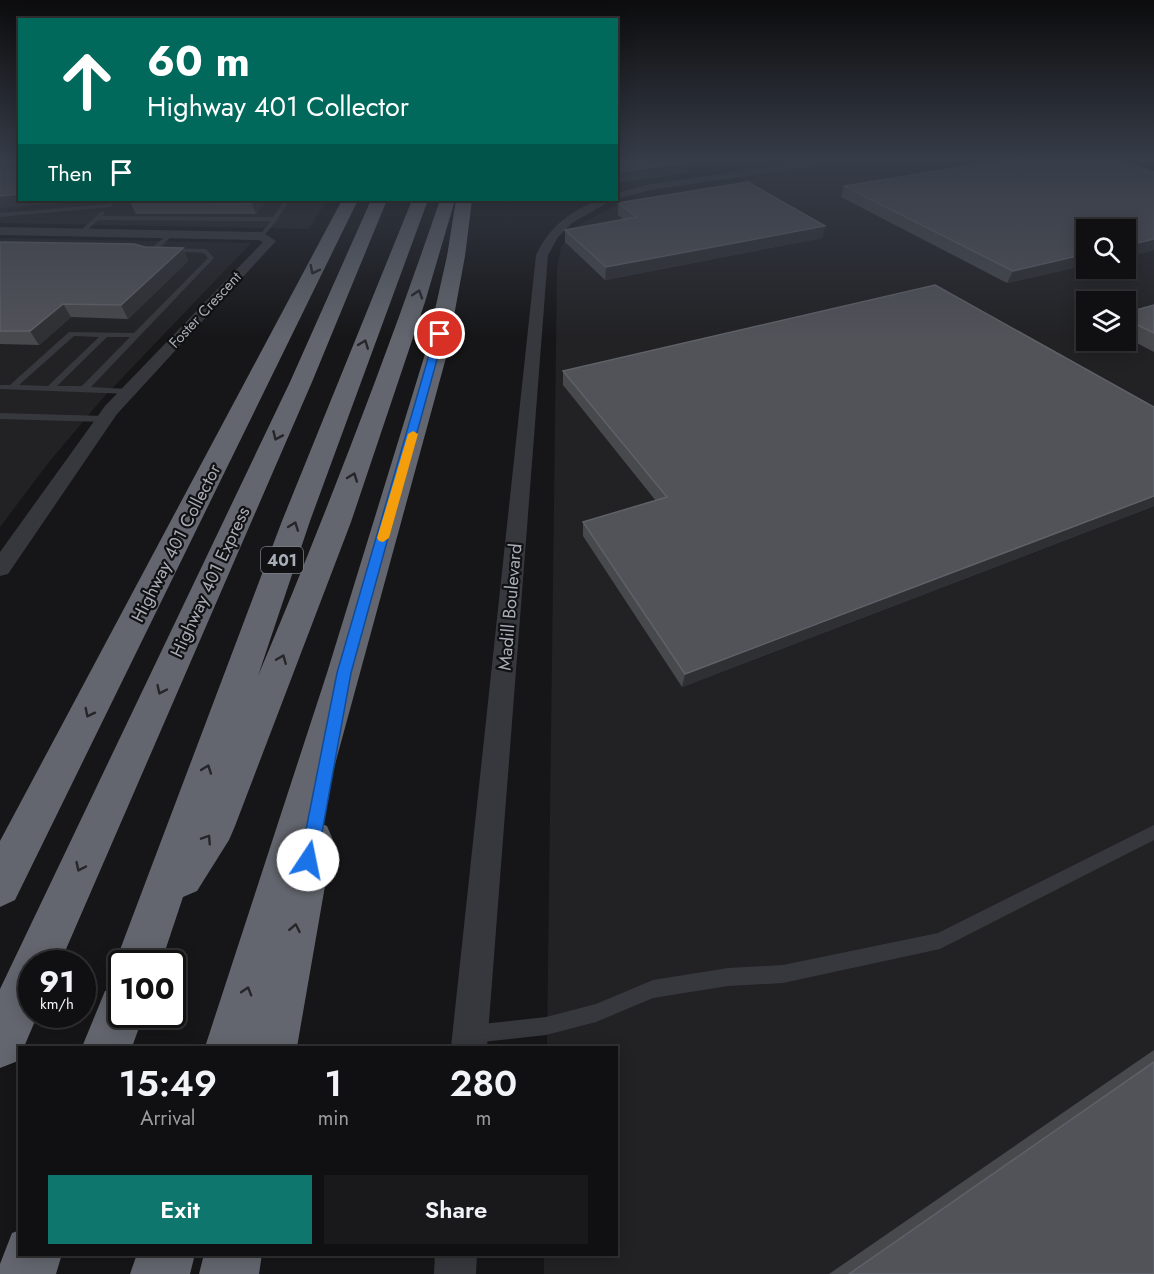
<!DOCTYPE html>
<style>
:root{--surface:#101012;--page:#19191b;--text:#f1f3f6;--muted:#9c9d9f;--line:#303032;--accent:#0f766e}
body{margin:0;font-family:Jost,sans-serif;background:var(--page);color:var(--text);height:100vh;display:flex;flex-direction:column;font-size:22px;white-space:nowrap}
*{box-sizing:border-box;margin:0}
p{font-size:20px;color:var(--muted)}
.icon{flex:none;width:33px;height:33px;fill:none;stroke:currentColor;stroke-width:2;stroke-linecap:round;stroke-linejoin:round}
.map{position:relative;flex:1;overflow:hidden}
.details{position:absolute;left:18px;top:1046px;width:600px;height:210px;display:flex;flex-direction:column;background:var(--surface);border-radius:0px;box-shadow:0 3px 15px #0003,0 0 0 2px var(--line)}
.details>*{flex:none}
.guide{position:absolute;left:18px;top:18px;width:600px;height:183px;border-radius:0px;box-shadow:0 3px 15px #0003,0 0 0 2px var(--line);background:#00695c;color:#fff;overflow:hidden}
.fabs{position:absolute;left:1076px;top:219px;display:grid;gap:12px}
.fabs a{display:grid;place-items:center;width:60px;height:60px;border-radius:0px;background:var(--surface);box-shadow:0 3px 15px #0003,0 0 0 2px var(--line);font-size:30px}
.speed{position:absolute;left:18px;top:950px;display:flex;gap:12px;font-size:30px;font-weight:700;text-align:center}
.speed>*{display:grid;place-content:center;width:78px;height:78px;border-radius:50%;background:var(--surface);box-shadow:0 3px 15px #0003,0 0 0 2px var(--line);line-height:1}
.speed small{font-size:15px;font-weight:400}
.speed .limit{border:3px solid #111;border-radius:9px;background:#fff;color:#111}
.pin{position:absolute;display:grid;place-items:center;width:51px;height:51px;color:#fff;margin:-26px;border:3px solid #fff;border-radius:50%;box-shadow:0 2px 6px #0007}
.me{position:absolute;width:66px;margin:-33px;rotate:11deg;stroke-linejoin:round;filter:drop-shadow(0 0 4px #0008)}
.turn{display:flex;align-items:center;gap:21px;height:126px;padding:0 30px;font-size:27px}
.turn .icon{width:78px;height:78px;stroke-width:2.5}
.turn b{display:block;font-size:42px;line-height:51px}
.then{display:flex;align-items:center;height:57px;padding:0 30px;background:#0003;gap:12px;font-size:22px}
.eta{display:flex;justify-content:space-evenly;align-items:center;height:102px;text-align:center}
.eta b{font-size:36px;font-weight:600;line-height:42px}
.action{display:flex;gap:12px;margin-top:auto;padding:12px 30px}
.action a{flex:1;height:69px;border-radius:0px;background:var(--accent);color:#fff;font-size:24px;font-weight:600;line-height:69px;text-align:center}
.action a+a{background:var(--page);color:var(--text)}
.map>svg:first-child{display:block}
</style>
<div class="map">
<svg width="1154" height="1274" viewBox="0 0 1154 1274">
<rect width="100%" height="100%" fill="#161618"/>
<g fill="#222225" fill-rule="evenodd">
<path d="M 0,161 L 20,200 L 327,200 L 309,229 L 0,223 Z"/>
<path d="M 727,161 L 1154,161 L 1154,1274 L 544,1274 L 544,1254 L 616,1254 L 616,1047 L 547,1047 L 557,268 L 561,247 L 575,227 L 617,205 L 641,198 L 758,178 ZM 1086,230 L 1125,230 L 1125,268 L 1086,268 ZM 1086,302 L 1125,302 L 1125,340 L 1086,340 Z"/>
<path d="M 0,238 L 251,243 L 102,399 L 49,462 L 0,527 Z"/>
</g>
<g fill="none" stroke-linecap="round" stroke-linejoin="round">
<g fill="#37383d" fill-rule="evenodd">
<path d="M 285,200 L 290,200 L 277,220 L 262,238 L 259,236 L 271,221 L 98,220 L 84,233 L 79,232 L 102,211 L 105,213 L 102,216 L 273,217 Z"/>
<path d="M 113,204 L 111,207 L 0,217 L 0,213 Z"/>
<path d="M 169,233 L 174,234 L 157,250 L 142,251 L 139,249 L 153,247 Z"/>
<path d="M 166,248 L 206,249 L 214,258 L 91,387 L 127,389 L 131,392 L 130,394 L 0,389 L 0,385 L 10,385 L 69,332 L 134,333 L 208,258 L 204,253 L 168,251 ZM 74,336 L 99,337 L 48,386 L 19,385 ZM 107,337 L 130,337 L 82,386 L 57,386 Z"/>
<path d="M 0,413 L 105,416 L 109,419 L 105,422 L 0,419 Z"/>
<path d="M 1154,825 L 1154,840 L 940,949 L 783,983 L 728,986 L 653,998 L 596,1022 L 546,1035 L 473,1043 L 467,1040 L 464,1034 L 467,1028 L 473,1025 L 546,1017 L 596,1004 L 653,980 L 728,968 L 783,965 L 938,933 Z"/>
</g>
<g fill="#37383d" fill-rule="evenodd">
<path d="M 812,161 L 834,161 L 829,164 L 651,190 L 616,199 L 616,193 L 651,184 Z"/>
<path d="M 599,200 L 612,200 L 572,223 L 558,237 L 548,255 L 487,1047 L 451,1047 L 536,255 C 549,227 570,211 599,200 Z"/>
<path d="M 0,227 L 262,232 L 276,241 L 117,414 L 8,574 L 0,576 L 0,552 L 105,406 L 263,242 L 259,240 L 0,235 Z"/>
<path d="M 435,1254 L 477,1254 L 476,1274 L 434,1274 Z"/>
</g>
<g fill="#63666e" fill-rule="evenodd">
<path d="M 342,200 L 358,200 L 15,900 L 0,907 L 0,841 Z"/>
<path d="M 371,200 L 387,200 L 312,382 L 60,963 L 32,963 L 32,1014 L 38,1014 L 24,1047 L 20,1047 L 18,1061 L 0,1068 L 0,989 L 290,382 Z"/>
<path d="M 412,200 L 428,200 L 310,521 L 258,676 C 324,519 385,361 440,200 L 455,200 L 425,302 L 351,522 L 235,826 L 229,840 L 197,891 L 183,897 L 161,963 L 122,963 L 122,979 L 115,963 L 282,521 Z"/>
<path d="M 456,200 L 472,200 L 465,256 L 447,354 L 319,823 L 327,826 L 333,840 L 297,1047 L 205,1047 L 327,673 L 425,354 L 447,256 Z"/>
<path d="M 122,984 L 122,1014 L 144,1014 L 132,1047 L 82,1047 L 105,991 Z"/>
<path d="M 20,1230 L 20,1254 L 62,1254 L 56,1274 L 0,1274 L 0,1264 L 12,1233 Z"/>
<path d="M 137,1254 L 195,1254 L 190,1274 L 130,1274 Z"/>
<path d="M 204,1254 L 262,1254 L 259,1274 L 199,1274 Z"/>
</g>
</g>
<g fill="#47494d">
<path d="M 1154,172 L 1154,250 L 1125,257 L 1086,230 L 1086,265 L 1007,283 L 841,197 L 844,186 Z"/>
<path d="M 267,200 L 256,214 L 136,214 L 130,202 Z"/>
<path d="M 618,203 L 825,226 L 822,238 L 605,280 L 565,242 L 565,230 L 624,220 L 618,215 Z"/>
<path d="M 0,242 L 183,248 L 188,261 L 128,319 L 71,317 L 39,345 L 0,344 Z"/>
<path d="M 1154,305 L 1154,352 L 1125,337 L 1125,313 Z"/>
<path d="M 563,371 L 1154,407 L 1154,506 L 682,687 L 583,536 L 583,522 L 656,501 L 563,385 Z"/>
<path d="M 1154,1050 L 1154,1274 L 829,1274 Z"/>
</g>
<g fill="#2f3033">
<path d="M 688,162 L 687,173 L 616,183 L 616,172 Z"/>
<path d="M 20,194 L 20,200 L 77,200 L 76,202 L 0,208 L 0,196 Z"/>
<path d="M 255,200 L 267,200 L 256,214 L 252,203 Z"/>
<path d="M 825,226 L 822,238 L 605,280 L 606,267 Z"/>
<path d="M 1154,239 L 1154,250 L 1125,257 L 1125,246 Z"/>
<path d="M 183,248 L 188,261 L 128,319 L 121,305 Z"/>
<path d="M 1086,254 L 1086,265 L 1007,283 L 1013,271 Z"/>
<path d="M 63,304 L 71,317 L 39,345 L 30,331 Z"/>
<path d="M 1154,496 L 1154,506 L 682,687 L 685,674 Z"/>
</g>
<g fill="#525359" stroke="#5f6168" stroke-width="1.5">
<path d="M 0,161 L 20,161 L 20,194 L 0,196 Z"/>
<path d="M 616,161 L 686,161 L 688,162 L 616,172 Z"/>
<path d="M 999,161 L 1120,161 L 1154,172 L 1154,239 L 1125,246 L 1125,230 L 1086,230 L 1086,254 L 1013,271 L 844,186 Z"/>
<path d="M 748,182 L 825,226 L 606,267 L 565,230 L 637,217 L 618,203 Z"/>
<path d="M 133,200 L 255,200 L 252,203 L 130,202 Z"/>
<path d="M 0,242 L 134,244 L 145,247 L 183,248 L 121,305 L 63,304 L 30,331 L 0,331 Z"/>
<path d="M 935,285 L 1154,407 L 1154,496 L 685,674 L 583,522 L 667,497 L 563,371 Z"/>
<path d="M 1154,305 L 1154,333 L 1125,319 L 1125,313 Z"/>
<path d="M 1154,1062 L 1154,1274 L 849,1274 Z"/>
</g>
<defs><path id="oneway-chevron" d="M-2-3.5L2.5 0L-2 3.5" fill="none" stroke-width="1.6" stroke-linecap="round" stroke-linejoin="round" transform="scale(1.5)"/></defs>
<g stroke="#26262a">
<use href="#oneway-chevron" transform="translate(314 270) rotate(117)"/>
<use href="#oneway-chevron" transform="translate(418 294) rotate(-72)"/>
<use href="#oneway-chevron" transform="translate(364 344) rotate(-69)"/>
<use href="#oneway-chevron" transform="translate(277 436) rotate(114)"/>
<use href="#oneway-chevron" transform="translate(353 477) rotate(-70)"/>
<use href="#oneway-chevron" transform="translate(294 526) rotate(-70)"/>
<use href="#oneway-chevron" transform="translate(282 659) rotate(-68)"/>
<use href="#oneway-chevron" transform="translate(161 690) rotate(115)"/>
<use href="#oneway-chevron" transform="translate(89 713) rotate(117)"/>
<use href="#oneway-chevron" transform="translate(207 769) rotate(-70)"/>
<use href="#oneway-chevron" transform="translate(207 839) rotate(-57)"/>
<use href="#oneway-chevron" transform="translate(80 867) rotate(115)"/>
<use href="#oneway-chevron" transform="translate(295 928) rotate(-79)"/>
<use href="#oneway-chevron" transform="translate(247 991) rotate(-73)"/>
</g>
<linearGradient id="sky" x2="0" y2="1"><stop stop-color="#0c0c0d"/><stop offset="0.47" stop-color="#363c48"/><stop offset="1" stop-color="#363c48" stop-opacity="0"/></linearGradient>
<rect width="1154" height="339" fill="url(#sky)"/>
<path fill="#1a73e8" stroke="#114b97" stroke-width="1.5" d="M 440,332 L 444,334 L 351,673 L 317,860 L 314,866 L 308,868 L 302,866 L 300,860 L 337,673 L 435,334 Z"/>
<path fill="#f59e0b" d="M 413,431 L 418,434 L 389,538 L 383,542 L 379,541 L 377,538 L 408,434 Z"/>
<g text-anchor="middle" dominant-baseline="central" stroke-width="4.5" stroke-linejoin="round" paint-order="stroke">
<g font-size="15" fill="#a8adb8" stroke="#111113">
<text transform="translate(205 310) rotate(-47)">Foster Crescent</text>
</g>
<rect fill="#111113" stroke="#7b7e86" stroke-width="1.5" x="261" y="547" width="42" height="26" rx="4.5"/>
<g font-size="16" font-weight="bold" fill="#a8adb8">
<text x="282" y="560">401</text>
</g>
<g font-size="18" fill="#a8adb8" stroke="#111113">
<text transform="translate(176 543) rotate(-63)">Highway 401 Collector</text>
<text transform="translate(210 582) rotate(-65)">Highway 401 Express</text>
<text transform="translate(510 607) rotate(-85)">Madill Boulevard</text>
</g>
</g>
</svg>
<div class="fabs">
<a><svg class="icon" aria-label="search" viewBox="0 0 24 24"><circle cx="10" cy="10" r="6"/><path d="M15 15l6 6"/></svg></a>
<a><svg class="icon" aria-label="layers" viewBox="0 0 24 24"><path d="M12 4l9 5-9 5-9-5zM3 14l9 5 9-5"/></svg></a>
</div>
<div class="speed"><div>91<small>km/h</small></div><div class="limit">100</div></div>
<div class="pin" style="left:440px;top:334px;background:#d93025"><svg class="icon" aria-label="arrive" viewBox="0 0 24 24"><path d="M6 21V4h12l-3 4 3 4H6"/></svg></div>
<svg class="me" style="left:308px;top:860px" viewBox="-20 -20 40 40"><circle r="19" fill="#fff"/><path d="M0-13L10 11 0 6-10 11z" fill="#1a73e8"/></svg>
<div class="guide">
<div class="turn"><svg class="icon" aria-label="ahead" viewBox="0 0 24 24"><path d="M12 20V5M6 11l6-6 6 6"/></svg><div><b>60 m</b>Highway 401 Collector</div></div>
<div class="then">Then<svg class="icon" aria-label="arrive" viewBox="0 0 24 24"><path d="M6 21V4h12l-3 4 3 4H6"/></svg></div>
</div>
<section class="details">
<div class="eta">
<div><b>15:49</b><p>Arrival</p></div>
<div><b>1</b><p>min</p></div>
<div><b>280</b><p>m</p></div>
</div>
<div class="action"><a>Exit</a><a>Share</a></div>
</section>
</div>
